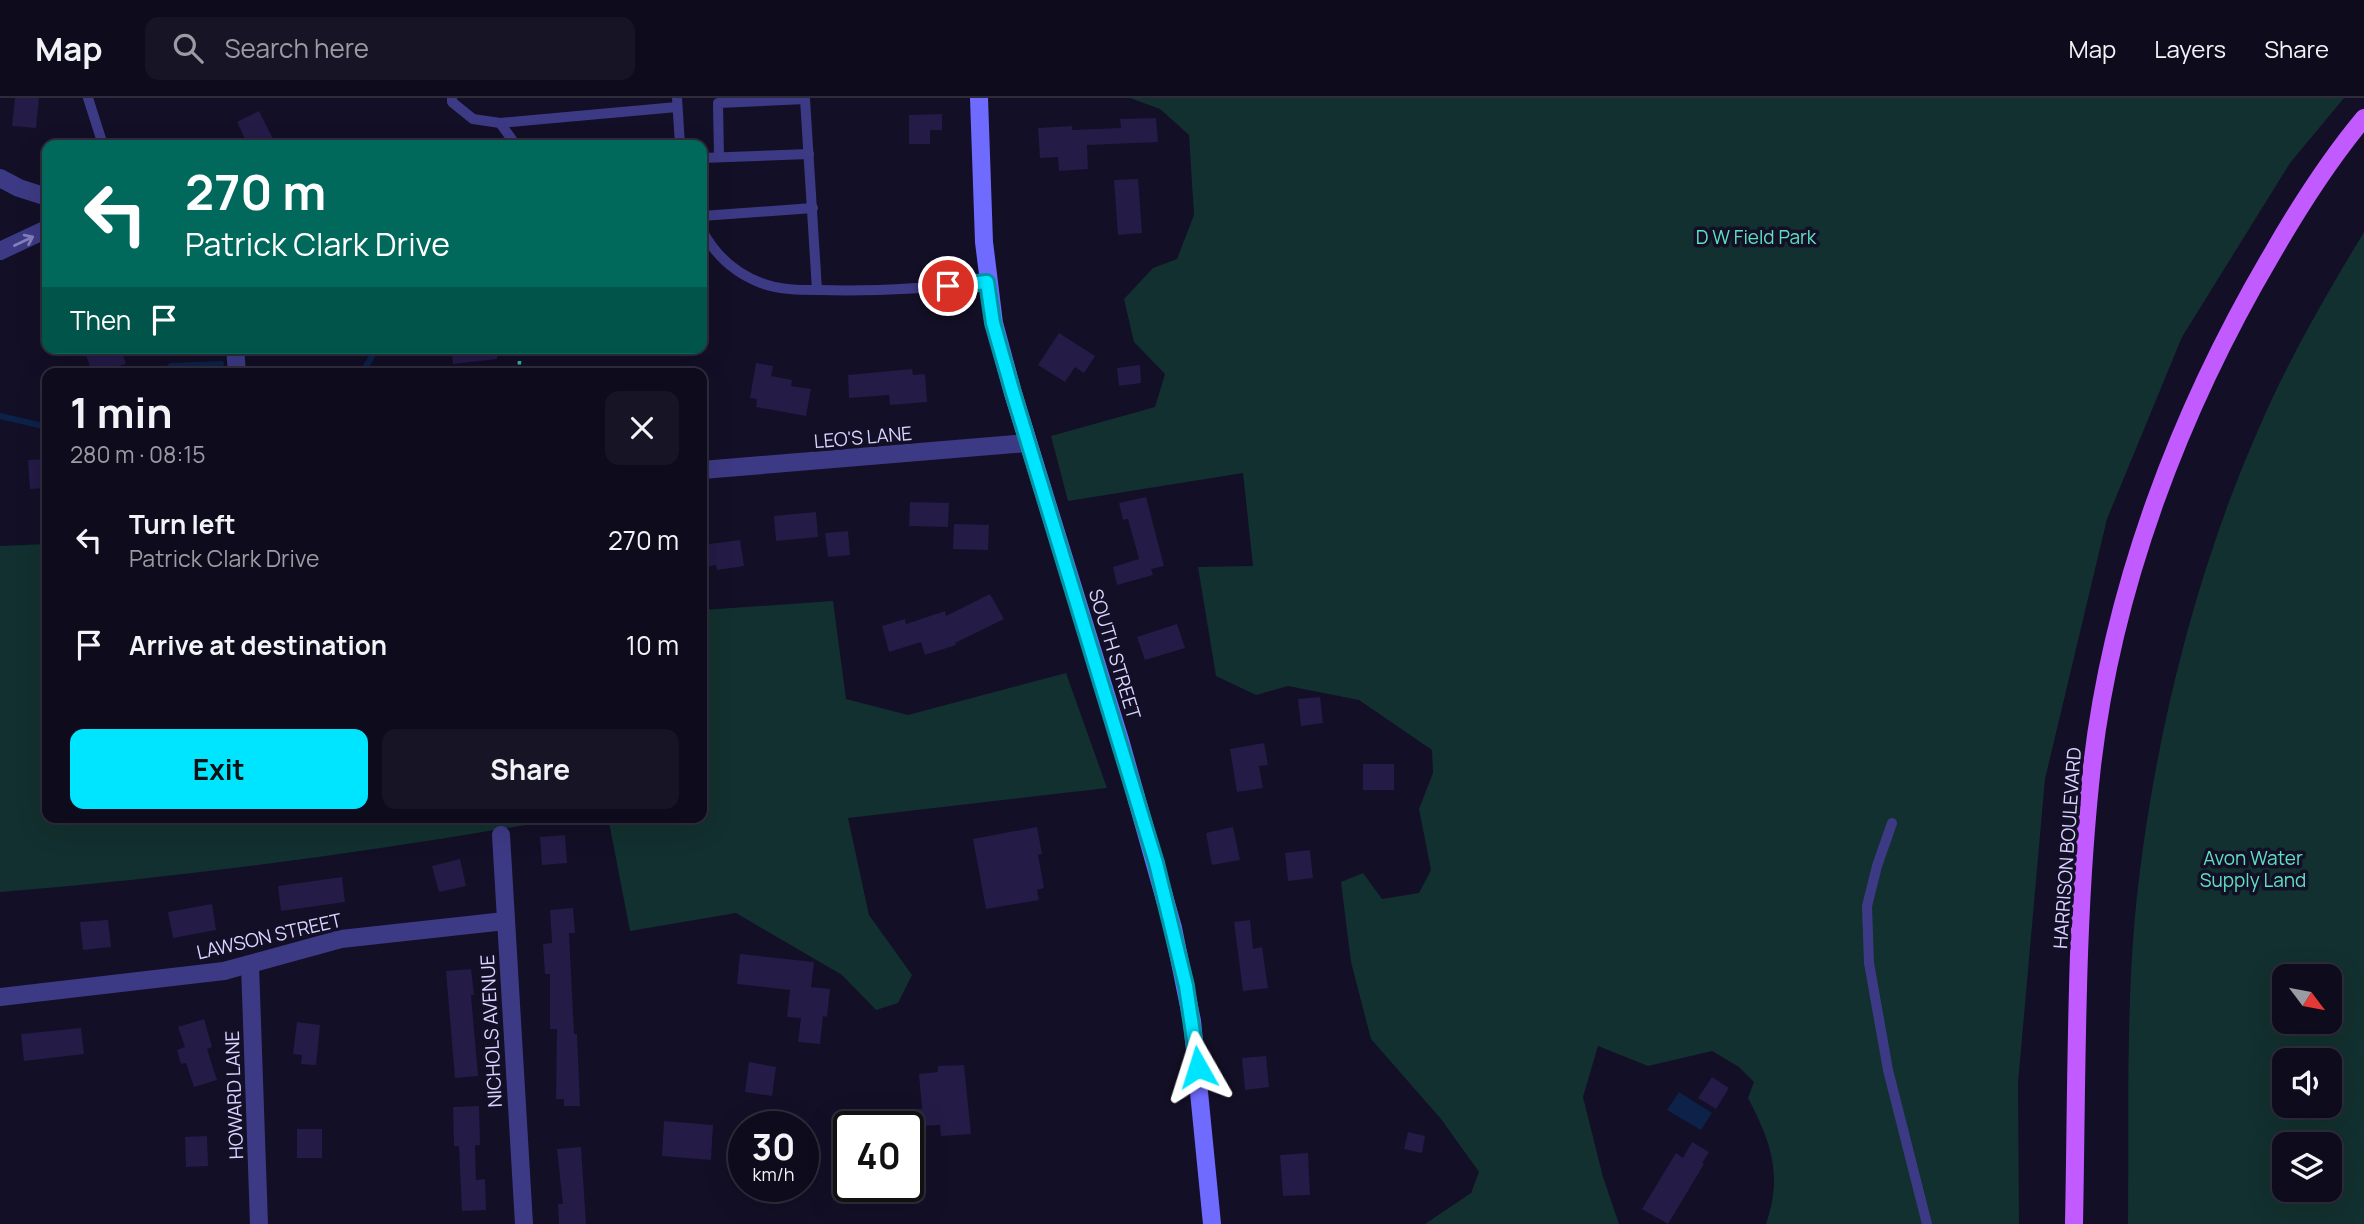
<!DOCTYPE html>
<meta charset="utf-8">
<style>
:root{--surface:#0e0b1c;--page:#171425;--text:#f1f3f6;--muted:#9b9ba3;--line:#2e2b3b;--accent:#00e5ff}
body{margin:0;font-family:Manrope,sans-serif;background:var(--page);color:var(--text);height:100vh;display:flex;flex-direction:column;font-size:26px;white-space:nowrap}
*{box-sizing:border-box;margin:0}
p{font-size:23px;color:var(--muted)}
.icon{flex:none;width:38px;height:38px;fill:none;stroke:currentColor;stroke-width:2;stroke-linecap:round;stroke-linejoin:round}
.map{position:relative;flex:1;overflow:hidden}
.panel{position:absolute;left:42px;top:270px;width:665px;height:455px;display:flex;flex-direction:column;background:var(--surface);border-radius:14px;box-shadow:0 7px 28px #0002,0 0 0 2px var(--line)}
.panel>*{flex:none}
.hud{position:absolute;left:42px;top:42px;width:665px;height:214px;border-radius:14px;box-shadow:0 7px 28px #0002,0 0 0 2px var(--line);background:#00695c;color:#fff;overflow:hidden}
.needle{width:46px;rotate:122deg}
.controls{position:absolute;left:2272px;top:866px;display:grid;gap:14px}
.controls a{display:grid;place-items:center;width:70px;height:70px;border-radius:14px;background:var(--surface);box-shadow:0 7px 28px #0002,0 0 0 2px var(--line);font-size:35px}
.speed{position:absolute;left:728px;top:1013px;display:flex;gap:14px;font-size:35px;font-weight:700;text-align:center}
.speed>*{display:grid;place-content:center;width:91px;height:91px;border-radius:50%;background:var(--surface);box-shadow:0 7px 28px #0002,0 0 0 2px var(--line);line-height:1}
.speed small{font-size:18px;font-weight:400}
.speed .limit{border:4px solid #111;border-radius:10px;background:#fff;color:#111}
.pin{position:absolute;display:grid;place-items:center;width:60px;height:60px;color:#fff;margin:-30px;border:4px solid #fff;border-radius:50%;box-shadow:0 2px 7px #0007}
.me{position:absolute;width:77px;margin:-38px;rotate:354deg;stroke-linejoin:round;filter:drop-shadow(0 0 5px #0008)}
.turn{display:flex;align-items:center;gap:24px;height:147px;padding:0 28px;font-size:32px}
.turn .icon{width:91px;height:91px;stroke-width:2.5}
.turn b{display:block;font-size:49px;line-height:60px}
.then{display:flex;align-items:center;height:66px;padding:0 28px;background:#0003;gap:14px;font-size:26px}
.round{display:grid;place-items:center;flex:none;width:74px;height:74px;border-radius:14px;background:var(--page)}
.headline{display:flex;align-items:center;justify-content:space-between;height:119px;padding:0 28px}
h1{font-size:42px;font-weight:700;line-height:52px}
.button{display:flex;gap:14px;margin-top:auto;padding:14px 28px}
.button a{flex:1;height:80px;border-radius:14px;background:var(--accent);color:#111;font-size:28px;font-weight:700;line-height:80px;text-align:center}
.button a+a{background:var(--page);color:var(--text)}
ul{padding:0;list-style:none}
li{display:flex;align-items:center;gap:21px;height:105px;padding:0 28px}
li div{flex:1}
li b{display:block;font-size:26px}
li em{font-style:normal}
header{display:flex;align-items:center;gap:42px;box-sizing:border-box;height:98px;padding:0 35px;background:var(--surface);border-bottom:2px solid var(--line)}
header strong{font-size:33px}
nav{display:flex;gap:38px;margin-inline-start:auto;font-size:24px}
.search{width:490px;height:63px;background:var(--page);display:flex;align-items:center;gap:18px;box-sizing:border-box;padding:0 24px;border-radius:14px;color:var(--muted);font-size:26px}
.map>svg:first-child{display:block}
</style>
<header>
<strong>Map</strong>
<div class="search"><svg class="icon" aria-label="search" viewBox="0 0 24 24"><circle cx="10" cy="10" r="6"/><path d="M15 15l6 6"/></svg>Search here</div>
<nav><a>Map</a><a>Layers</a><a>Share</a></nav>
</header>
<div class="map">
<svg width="2364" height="1126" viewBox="0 0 2364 1126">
<rect width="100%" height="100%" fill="#130f26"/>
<g fill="#12302f" fill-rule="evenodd">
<path d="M 1130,0 L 2344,0 L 2290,65 L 2182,239 L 2107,421 L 2045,681 L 2018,985 L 2019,1126 L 1766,1126 C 1783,1077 1771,1044 1748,1000 L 1754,984 L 1739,969 L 1712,953 L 1648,968 L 1598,948 L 1583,999 L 1603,1079 L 1619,1126 L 1425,1126 L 1471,1095 L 1479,1074 L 1441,1021 L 1371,941 L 1351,864 L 1341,784 L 1363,775 L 1382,801 L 1419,795 L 1431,772 L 1419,711 L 1433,675 L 1432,652 L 1359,602 L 1288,588 L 1256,597 L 1216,578 L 1198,469 L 1253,468 L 1243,375 L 1068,403 L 1051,338 L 1155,309 L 1165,276 L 1134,244 L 1124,201 L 1153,170 L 1177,161 L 1194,117 L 1189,37 L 1160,11 Z"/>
<path d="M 2364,134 L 2364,1126 L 2128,1126 C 2129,1008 2125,889 2140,772 C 2159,623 2198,468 2259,330 C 2288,262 2326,197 2364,134 ZM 2329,878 L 2329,924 L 2284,924 L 2284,878 ZM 2329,962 L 2329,1008 L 2284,1008 L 2284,962 ZM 2329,1046 L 2329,1092 L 2284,1092 L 2284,1046 Z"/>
<path d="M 47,446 L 47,719 L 572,719 C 383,752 192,779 0,794 L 0,448 Z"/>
<path d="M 833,503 L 846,601 L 908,617 L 1066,575 L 1107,690 L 848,720 L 869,817 L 912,877 L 898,905 L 876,912 L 842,877 L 736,815 L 630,833 L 608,719 L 702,719 L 702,512 Z"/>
</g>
<path fill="#0c2248" d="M 1679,994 L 1712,1015 L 1701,1032 L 1667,1012 Z"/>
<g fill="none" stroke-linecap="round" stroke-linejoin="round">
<g stroke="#0c2248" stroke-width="6">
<path d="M 163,275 L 171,268 L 221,266"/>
<path d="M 362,275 L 377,250"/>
<path d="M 0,318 L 47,329"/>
</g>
</g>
<g fill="#241b47">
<path d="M 15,0 L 39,0 L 36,30 L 12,28 Z"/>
<path d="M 259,13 L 276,47 L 248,47 L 237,24 Z"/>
<path d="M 942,16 L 942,32 L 930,32 L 930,46 L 909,46 L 909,17 Z"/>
<path d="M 1156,20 L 1158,44 L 1087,47 L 1088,71 L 1059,73 L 1058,59 L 1040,60 L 1038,30 L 1072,28 L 1072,32 L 1121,30 L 1120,21 Z"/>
<path d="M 1138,81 L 1142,135 L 1118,137 L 1114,82 Z"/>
<path d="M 1059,235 L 1095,258 L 1084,275 L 1075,269 L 1065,284 L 1038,267 Z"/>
<path d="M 84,250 L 121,250 L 126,266 L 92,275 Z"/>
<path d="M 451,250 L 497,250 L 497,261 L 453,266 Z"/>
<path d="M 756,265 L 773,268 L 771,278 L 792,282 L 791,288 L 811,291 L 806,318 L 756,309 L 757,301 L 750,300 Z"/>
<path d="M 1140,267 L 1141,285 L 1119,288 L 1117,270 Z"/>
<path d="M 912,271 L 913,277 L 925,276 L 927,304 L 890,307 L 889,297 L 849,300 L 848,277 Z"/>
<path d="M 47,361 L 47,390 L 30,391 L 28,362 Z"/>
<path d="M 1146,399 L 1164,468 L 1151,471 L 1153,477 L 1117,487 L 1113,469 L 1139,461 L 1128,421 L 1123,422 L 1119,405 Z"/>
<path d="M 910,404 L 949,405 L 948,429 L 909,428 Z"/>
<path d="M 816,414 L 818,439 L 776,443 L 774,418 Z"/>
<path d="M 954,426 L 989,427 L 988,452 L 953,451 Z"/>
<path d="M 848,433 L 850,457 L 828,459 L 825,435 Z"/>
<path d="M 740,442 L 744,468 L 717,472 L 716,467 L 702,469 L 702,447 Z"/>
<path d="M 990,496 L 1004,521 L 955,545 L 956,547 L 925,557 L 921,544 L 889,554 L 882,528 L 905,521 L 906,526 L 945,513 L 946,518 Z"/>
<path d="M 1177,526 L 1185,550 L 1145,562 L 1137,539 Z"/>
<path d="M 1320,599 L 1323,625 L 1301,628 L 1298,601 Z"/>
<path d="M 1264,645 L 1268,667 L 1259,668 L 1263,690 L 1237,694 L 1230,651 Z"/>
<rect x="1363" y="666" width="31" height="26"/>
<path d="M 1037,729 L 1042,756 L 1038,757 L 1044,790 L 1037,792 L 1039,802 L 986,811 L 973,741 Z"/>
<path d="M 1233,729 L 1240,762 L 1212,767 L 1206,735 Z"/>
<path d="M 565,737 L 567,765 L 542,767 L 540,739 Z"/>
<path d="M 1310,752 L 1313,780 L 1288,783 L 1285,755 Z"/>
<path d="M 460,761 L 466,788 L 439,794 L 432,768 Z"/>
<path d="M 342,779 L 345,804 L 281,813 L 278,788 Z"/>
<path d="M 212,806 L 216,832 L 173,840 L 168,814 Z"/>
<path d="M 573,810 L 575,835 L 569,835 L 574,936 L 577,936 L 580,1008 L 564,1008 L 564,1001 L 556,1001 L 557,931 L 550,931 L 550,876 L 545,876 L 543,846 L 552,845 L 550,812 Z"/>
<path d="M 108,822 L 111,849 L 83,852 L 80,824 Z"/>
<path d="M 1250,822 L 1253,851 L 1262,849 L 1268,890 L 1243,893 L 1234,824 Z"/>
<path d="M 740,856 L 814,864 L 811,889 L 830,891 L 827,919 L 823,918 L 820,946 L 798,944 L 801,920 L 787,919 L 790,892 L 737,886 Z"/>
<path d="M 471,871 L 474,897 L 471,897 L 478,978 L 455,980 L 446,873 Z"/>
<path d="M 204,921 L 212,949 L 207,951 L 217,982 L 194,989 L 186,965 L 181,966 L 177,952 L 185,949 L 178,929 Z"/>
<path d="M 297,924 L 320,927 L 316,967 L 301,966 L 302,957 L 293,956 Z"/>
<path d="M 81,930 L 84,956 L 24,963 L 21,936 Z"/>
<path d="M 1266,958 L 1269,989 L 1245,992 L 1242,960 Z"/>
<path d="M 749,964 L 776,969 L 772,998 L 745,994 Z"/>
<path d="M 964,967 L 971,1036 L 941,1038 L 940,1027 L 915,1028 L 914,1011 L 922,1011 L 919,976 L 938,974 L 938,968 Z"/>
<path d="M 1712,979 L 1729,990 L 1716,1011 L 1698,1000 Z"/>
<path d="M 479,1008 L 480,1047 L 475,1047 L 476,1082 L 485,1081 L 486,1112 L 462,1113 L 459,1048 L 454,1048 L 453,1009 Z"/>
<path d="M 664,1023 L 713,1027 L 711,1062 L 662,1058 Z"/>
<rect x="297" y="1031" width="25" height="29"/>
<path d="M 1408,1034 L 1425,1038 L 1422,1055 L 1404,1051 Z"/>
<path d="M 207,1038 L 208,1068 L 186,1069 L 185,1039 Z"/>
<path d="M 1692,1044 L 1709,1054 L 1702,1065 L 1704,1066 L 1668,1126 L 1642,1111 L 1676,1055 L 1683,1060 Z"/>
<path d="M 581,1049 L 586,1126 L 559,1126 L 558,1106 L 563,1106 L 557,1051 Z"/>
<path d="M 1308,1055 L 1310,1097 L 1283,1098 L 1280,1057 Z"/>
</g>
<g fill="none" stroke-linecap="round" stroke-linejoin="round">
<path stroke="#2fb8b0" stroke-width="3.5" stroke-dasharray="3.5 5" stroke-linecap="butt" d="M 519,275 L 520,250"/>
<g stroke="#3d3a85" stroke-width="10">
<path d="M 88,0 L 103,47"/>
<path d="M 452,0 L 452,4 L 473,21 L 500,25 L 516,47"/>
<path d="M 677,0 L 680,47"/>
<path d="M 500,25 L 677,9"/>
<path d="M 719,59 L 718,5 L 805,1 L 817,192"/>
<path d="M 702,60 L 809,56"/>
<path d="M 702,118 L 813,110"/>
<path d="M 702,132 C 715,157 735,175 761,185 C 779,192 800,192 819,192 C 876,194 931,190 987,184"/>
<path d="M 1892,725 L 1877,768 L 1867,808 L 1869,865 L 1888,972 L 1927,1126"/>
</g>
<g stroke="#3d3a85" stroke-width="18">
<path d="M 0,80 L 19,90 L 47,99"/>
<path d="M 0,153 L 47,131"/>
<path d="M 235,250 L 237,275"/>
<path d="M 702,372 L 1028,345"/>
<path d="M 501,737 L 524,1126"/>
<path d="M 250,867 L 259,1126"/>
<path d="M 0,899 L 224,873 L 341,841 L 505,823"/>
</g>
<path stroke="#6f6bff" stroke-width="18" d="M 979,0 L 984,144 L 994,225 L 1013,295 L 1120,642 L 1173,830 L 1192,923 L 1212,1126"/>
<path stroke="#c25bff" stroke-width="18" d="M 2074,1126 C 2077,974 2075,820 2092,668 C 2113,488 2180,312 2272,156 C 2299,109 2329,62 2364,20"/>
</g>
<defs><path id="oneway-shaft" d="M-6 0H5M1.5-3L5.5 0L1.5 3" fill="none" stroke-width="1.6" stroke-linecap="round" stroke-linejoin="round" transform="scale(1.75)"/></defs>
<use stroke="#837fbc" href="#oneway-shaft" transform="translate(24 143) rotate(-25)"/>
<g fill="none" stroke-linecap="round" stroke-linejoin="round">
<defs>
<path id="route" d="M 948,188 L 987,184 L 993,225 L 1013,295 L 1156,765 L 1186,888 L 1198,969"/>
</defs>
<use href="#route" stroke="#0095a6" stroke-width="18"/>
<use href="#route" stroke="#00e5ff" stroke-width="12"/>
</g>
<g text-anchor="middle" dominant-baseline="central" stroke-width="7" stroke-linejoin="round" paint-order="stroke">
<g font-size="19" fill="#5fe0c0" stroke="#130f26">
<text x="1756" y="139">D W Field Park</text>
<text x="2253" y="760">Avon Water<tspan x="2253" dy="22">Supply Land</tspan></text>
</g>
<g font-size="19" fill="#d9d4ff" stroke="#130f26">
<text transform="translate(863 339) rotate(-5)">LEO'S LANE</text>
<text transform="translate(1115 556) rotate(73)">SOUTH STREET</text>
<text transform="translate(2067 750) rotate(-86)">HARRISON BOULEVARD</text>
<text transform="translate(269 838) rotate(-13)">LAWSON STREET</text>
<text transform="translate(491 933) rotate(-93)">NICHOLS AVENUE</text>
<text transform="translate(234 997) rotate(-92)">HOWARD LANE</text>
</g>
</g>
</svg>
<div class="controls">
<a><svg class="needle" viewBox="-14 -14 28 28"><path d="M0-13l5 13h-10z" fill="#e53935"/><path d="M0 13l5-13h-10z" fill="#9b9ba3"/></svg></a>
<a><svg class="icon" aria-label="sound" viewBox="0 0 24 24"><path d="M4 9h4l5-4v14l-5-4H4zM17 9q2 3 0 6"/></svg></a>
<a><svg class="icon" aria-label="layers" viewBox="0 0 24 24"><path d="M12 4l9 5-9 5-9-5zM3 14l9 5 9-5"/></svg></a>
</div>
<div class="speed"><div>30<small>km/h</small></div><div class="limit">40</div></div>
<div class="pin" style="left:948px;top:188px;background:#d93025"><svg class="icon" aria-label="arrive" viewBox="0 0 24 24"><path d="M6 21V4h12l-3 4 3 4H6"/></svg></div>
<svg class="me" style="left:1198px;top:969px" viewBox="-20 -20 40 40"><path d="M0-17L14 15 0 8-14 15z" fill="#00e5ff" stroke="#fff" stroke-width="4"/></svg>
<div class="hud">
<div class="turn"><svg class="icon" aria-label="left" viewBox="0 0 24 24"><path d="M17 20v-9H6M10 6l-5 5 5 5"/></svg><div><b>270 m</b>Patrick Clark Drive</div></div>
<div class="then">Then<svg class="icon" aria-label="arrive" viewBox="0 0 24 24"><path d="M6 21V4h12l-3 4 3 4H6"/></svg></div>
</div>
<section class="panel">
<div class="headline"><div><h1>1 min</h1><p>280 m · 08:15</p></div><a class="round"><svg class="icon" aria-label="close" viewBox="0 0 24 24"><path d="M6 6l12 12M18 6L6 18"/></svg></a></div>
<ul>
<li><svg class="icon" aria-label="left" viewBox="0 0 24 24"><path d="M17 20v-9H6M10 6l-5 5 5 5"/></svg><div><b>Turn left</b><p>Patrick Clark Drive</p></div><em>270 m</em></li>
<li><svg class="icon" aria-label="arrive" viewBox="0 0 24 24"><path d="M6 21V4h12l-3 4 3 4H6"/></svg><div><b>Arrive at destination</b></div><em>10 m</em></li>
</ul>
<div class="button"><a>Exit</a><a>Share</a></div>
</section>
</div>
